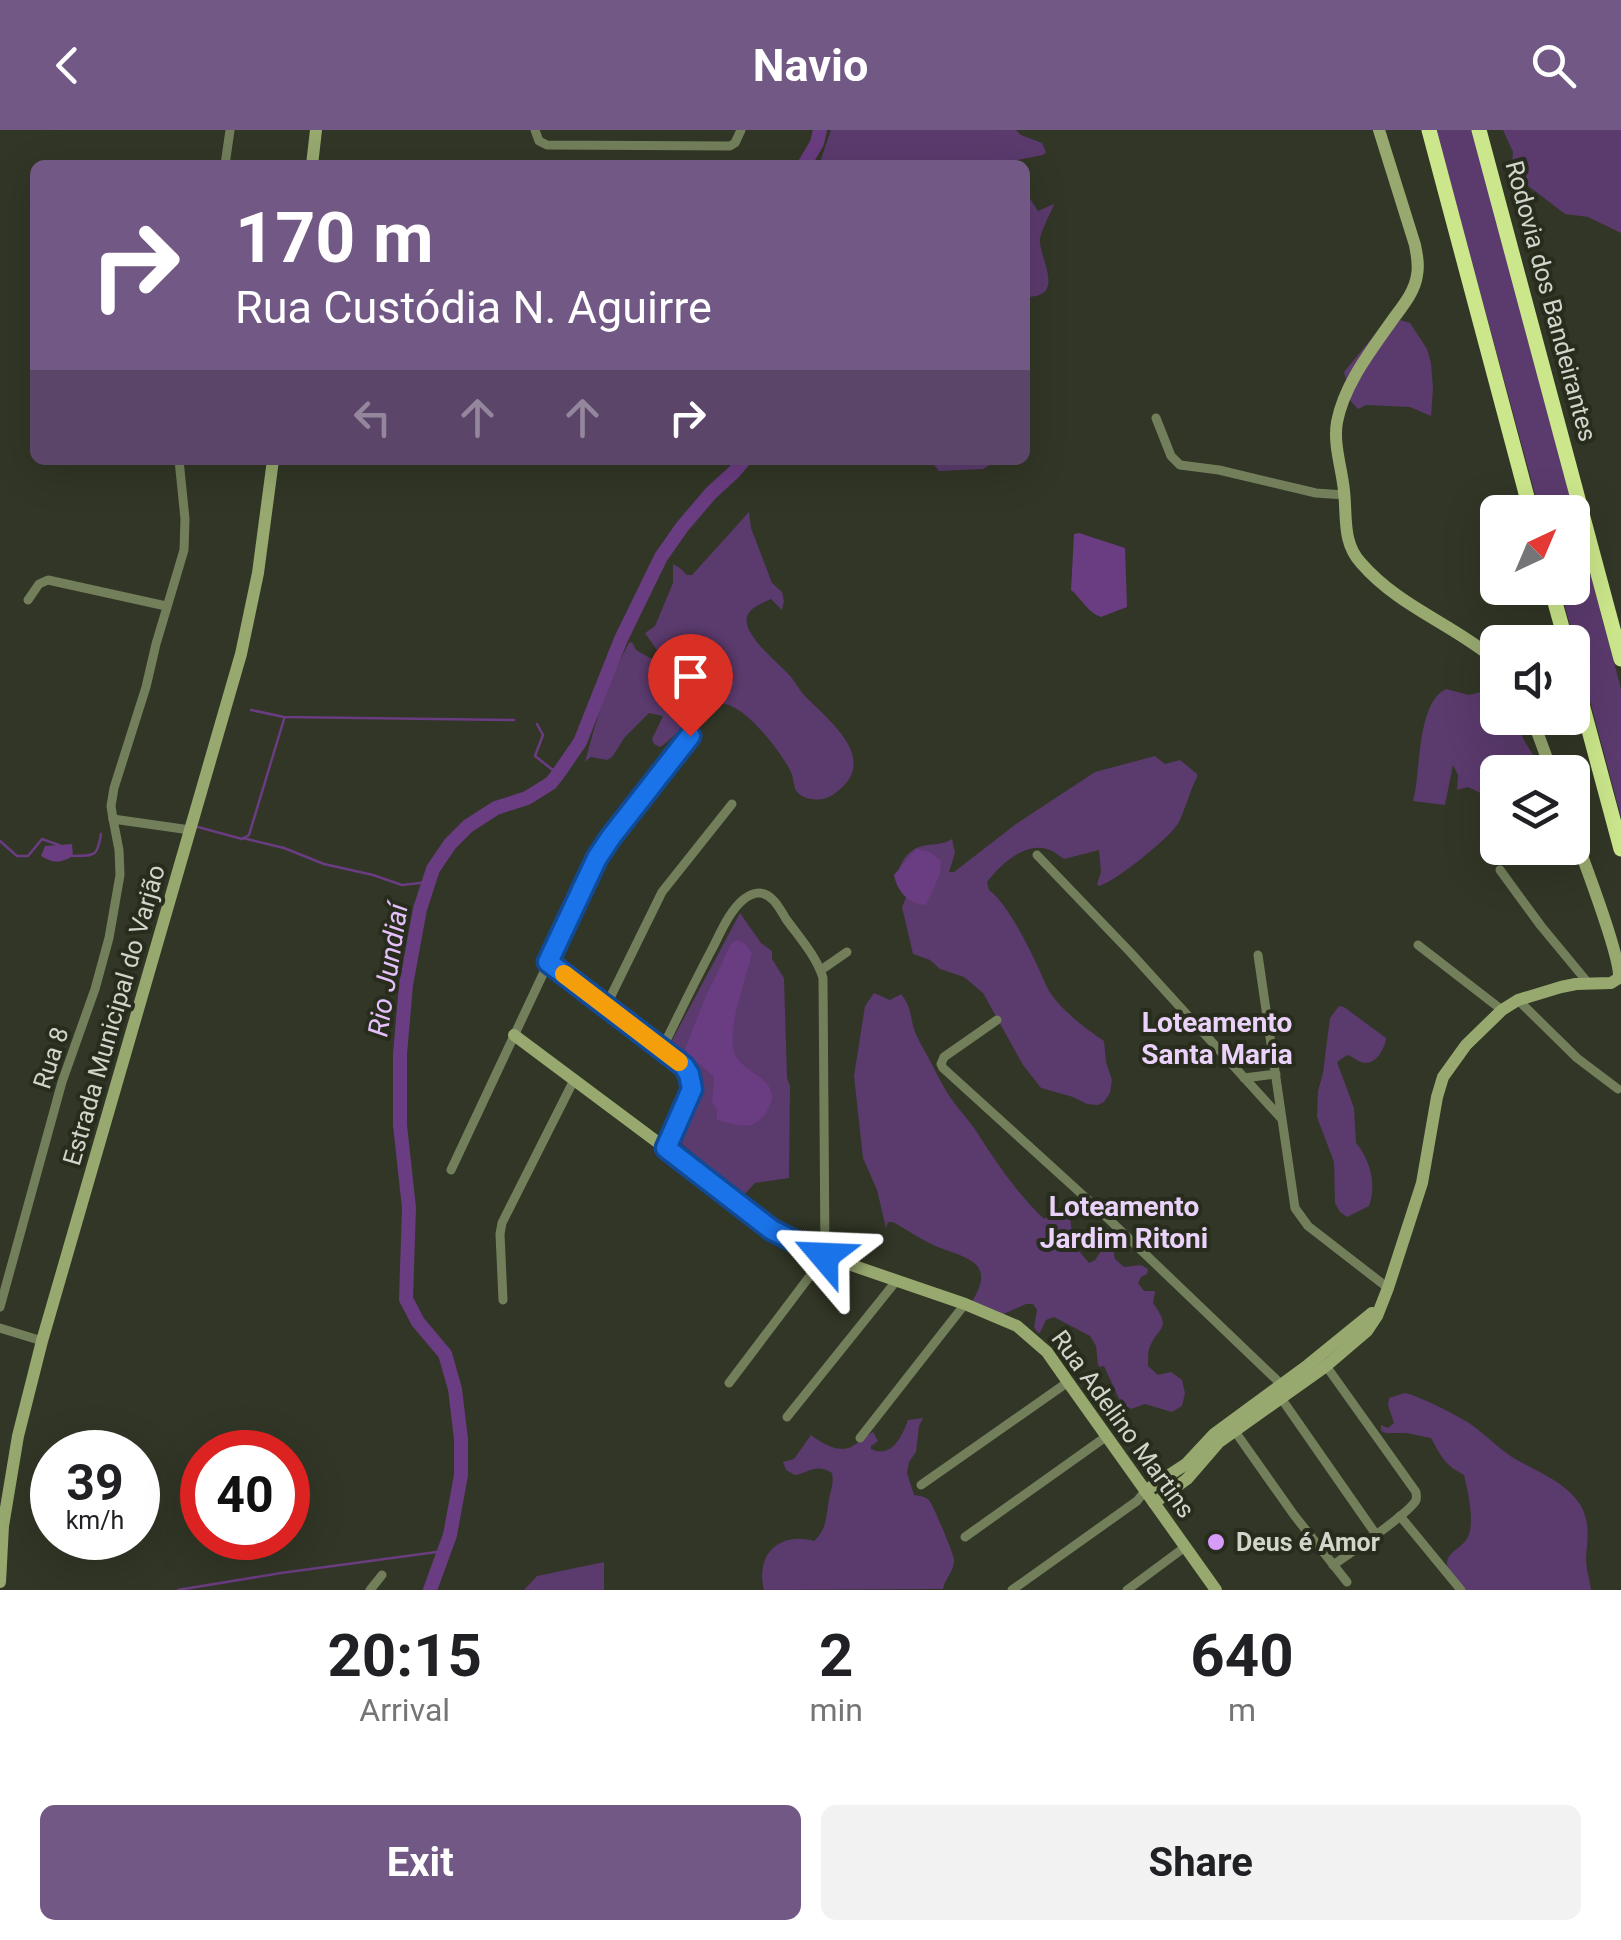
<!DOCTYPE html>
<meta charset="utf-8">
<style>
:root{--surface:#fff;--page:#f2f2f2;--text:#202124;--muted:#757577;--accent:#725884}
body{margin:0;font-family:Roboto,sans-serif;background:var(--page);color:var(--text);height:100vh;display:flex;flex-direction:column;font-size:38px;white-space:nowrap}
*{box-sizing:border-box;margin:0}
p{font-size:32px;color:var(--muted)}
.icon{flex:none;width:55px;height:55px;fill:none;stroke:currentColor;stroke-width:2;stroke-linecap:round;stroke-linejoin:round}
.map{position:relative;height:1460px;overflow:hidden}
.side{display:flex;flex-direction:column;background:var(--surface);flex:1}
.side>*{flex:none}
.guide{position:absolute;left:30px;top:30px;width:1000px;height:305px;border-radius:15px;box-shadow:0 10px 40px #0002;background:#725884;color:#fff;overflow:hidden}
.needle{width:65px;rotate:44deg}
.buttons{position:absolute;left:1480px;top:365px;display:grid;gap:20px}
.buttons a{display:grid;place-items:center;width:110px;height:110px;border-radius:15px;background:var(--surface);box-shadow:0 10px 40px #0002;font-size:50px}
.speed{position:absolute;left:30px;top:1300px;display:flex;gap:20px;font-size:50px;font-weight:700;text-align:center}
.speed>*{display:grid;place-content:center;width:130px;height:130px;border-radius:50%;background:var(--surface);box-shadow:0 10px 40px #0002;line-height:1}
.speed small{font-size:25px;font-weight:400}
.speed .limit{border:15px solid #d22;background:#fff;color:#111}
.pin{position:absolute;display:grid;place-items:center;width:85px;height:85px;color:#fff;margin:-102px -42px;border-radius:50% 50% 50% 0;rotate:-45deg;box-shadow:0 0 10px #0007}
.pin .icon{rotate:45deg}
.me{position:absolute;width:110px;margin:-55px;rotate:296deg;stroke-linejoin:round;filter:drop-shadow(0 0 8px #0008)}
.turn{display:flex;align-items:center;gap:35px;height:210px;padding:0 40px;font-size:45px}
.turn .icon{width:130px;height:130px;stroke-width:2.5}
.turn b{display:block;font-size:70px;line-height:85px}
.lanes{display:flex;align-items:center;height:95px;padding:0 40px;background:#0003;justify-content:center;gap:50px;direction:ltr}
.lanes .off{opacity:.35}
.eta{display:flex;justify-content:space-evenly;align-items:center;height:170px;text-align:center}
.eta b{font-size:60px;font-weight:700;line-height:70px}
.action{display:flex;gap:20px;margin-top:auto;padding:20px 40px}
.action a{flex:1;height:115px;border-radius:15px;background:var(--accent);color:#fff;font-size:40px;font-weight:700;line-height:115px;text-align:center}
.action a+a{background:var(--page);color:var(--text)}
header{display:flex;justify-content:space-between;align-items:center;height:130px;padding:0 40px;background:var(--accent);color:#fff;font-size:45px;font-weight:700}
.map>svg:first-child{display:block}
</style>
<header><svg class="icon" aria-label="back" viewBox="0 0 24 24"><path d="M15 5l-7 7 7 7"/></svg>Navio<svg class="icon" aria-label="search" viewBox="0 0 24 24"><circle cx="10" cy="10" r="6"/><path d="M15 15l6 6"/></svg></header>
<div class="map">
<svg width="1621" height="1460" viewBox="0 0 1621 1460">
<rect width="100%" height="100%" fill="#313626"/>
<g fill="#5b3a6d">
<path d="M 831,0 L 1016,0 L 1021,5 L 1042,13 L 1046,22 L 1043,25 L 1007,32 L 1003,35 L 819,35 Z"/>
<path d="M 1436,0 L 1473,0 L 1621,559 L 1621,687 L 1560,458 L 1572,458 L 1572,382 L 1540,382 Z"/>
<path d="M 1503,0 L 1621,0 L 1621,103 L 1588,87 L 1565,84 L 1527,55 L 1516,41 L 1512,34 L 1513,22 Z"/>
<path d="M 1025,61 L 1038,81 L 1054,74 C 1051,83 1039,104 1040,112 C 1041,131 1066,168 1025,167 Z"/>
<path d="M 1400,190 L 1410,193 L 1427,219 L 1431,233 L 1433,259 L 1431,286 L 1410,277 L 1366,275 L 1358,279 L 1348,268 L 1348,257 L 1344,242 L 1372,208 Z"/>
<path d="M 930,330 L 998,330 L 983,339 L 939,341 Z"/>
<path d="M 749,382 L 751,398 L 772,453 L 782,462 L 784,471 L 782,480 L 771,469 C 763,473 750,477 747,487 C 742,505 780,534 791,547 C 797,555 802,564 810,571 C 834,595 880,632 834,664 C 825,671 808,672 798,663 C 793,658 794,649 791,642 C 782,623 744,573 722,574 C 694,575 681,604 660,617 L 654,614 L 652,609 L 663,586 L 649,583 L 625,607 L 612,627 L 607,630 L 591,627 L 585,632 C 596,590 608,551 629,513 L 632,512 L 636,520 L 671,540 L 645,503 L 655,496 L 673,453 L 673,434 L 680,438 L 687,445 L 692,445 Z"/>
<path d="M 1446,559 L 1469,565 L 1481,562 L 1497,570 L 1498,588 L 1513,588 L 1525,612 L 1544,642 L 1498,642 L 1497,671 L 1468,657 L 1457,660 L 1458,645 L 1453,635 L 1445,675 L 1413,671 C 1421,644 1416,573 1446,559 Z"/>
<path d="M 1155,626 L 1165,634 L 1180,630 L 1197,644 L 1197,647 C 1190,661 1186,677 1179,692 C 1171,707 1115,752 1099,756 L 1097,754 L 1101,742 L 1099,720 L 1064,729 C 1059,726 1055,722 1050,720 C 1026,710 1000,735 987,752 L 989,760 C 1009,774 1036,831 1046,855 C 1055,876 1086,899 1104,911 L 1106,932 L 1112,950 L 1110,963 L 1104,972 L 1098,975 L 1087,974 L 1073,967 L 1041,958 L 1023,935 L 983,863 L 964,847 L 940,839 L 930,830 L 913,824 L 902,777 L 907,765 C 904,760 900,756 899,750 C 896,737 907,721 919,717 C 931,713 941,716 952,709 L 955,723 L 949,742 L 954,742 L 1016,694 L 1095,642 Z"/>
<path d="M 740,783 L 761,813 L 772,821 L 772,829 L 784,848 L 787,948 L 790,956 L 789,1048 L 755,1053 L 744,1065 L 682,1014 C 687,962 726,962 669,916 Z"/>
<path d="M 874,863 L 890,870 L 901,864 C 911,876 910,885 914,899 C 917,908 923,918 928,927 C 935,940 942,955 950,967 C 959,980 970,991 978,1004 C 997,1034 1018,1064 1044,1089 L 1055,1081 L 1069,1077 L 1073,1114 L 1089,1133 L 1095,1130 L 1104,1117 L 1113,1119 L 1115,1129 L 1124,1137 L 1141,1135 L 1148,1139 L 1147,1144 L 1141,1147 L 1138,1153 L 1144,1161 L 1155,1161 L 1153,1173 C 1173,1201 1158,1195 1149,1219 C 1148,1222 1148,1232 1148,1236 L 1158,1245 L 1171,1242 L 1182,1250 L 1185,1263 L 1182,1276 L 1172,1282 L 1145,1274 L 1131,1279 L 1121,1273 L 1104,1236 L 1100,1237 L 1098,1235 L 1096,1216 L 1090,1206 L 1054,1187 L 1046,1190 L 1040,1203 L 1037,1202 L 1034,1197 L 1037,1180 L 1033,1174 L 1026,1174 L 997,1187 L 971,1173 C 994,1137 975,1130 943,1119 C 926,1113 909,1101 893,1092 L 888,1092 L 886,1098 L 877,1060 L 863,1028 L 854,946 L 865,876 Z"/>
<path d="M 1339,876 L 1344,877 L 1386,908 C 1385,919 1375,937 1361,932 C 1356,930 1352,926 1347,925 L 1337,932 L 1354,978 L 1356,1013 C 1370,1029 1377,1055 1369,1076 L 1347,1087 L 1340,1082 L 1335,1073 L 1334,1032 L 1317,987 L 1318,961 L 1323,943 L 1330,888 Z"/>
<path d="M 1405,1263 C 1424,1268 1452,1283 1469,1293 C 1484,1303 1497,1317 1512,1327 C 1535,1341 1567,1352 1581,1376 C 1591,1394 1587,1411 1586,1429 C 1586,1439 1590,1450 1591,1460 L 1461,1460 C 1427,1418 1465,1426 1470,1401 C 1473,1384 1468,1362 1464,1345 C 1444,1334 1442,1328 1431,1308 L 1406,1303 L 1386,1303 L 1381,1301 L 1381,1295 L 1388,1298 L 1394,1293 L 1388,1275 L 1389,1268 Z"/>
<path d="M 923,1288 L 919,1296 L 916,1322 L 909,1332 L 907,1343 L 914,1365 C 921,1366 924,1366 929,1370 C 932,1372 954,1425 954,1429 C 955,1441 945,1448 943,1459 L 764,1460 C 755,1425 779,1401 814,1411 C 827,1399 826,1387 829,1369 C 831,1359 834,1353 832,1343 C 817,1333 810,1342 795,1345 L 786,1340 L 783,1332 L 794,1329 L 811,1305 C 822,1313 836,1323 851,1317 C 859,1313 865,1306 873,1302 L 878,1311 L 871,1316 L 871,1319 C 891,1329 902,1307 908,1290 Z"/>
<path d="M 604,1432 L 604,1460 L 524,1460 L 537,1446 Z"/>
</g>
<g fill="#6a3c81">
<path d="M 1079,403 L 1125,418 L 1127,477 L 1101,487 C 1088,483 1082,469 1071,460 L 1074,404 Z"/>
<path d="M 72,714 L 73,726 C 60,733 54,734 41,726 L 45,716 Z"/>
<path d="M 916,719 L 930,722 L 941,731 L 940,744 L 926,775 C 908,774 897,761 894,745 Z"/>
<path d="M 737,810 L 746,814 L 752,823 C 746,847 727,900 734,922 C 742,946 788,948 766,983 C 752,1003 736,994 717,990 L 717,980 L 712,972 L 714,947 L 689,925 L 685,919 L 705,868 L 731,814 Z"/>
</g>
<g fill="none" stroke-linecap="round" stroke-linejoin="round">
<g stroke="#6a3c81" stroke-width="2.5">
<path d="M 251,580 L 284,587 L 514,590"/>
<path d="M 537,594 L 543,605 L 535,626 L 558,644"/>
<path d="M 198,697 L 242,709 L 249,705 L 284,589"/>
<path d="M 243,708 L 284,718 L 324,734 L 373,745 L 402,755 L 429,752"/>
<path d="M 0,711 L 17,726 L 28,726 L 42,709 L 59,715"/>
<path d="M 73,726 C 95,725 97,728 101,704"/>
<path d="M 178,1460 L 281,1443 L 444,1421"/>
</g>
<g stroke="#6a3c81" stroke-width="14">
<path d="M 804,35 L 817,13 L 820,0"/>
<path d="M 430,1460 L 450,1405 L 461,1345 L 461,1309 L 455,1259 L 445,1224 L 418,1192 L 406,1169 L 409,1078 L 400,995 L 400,924 L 406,855 L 420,779 L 433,739 L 450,714 L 468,696 L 496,678 L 527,668 L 551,653 L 558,644 L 580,612 L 621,509 L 661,427 L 682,397 L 711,363 L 734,342 L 744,330"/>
</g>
<g stroke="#737f5b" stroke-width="9">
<path d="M 535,0 L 539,11 L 547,15 L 730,16 L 735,13 L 741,0"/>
<path d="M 225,35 L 230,0"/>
<path d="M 1156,288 L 1171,326 L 1180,335 L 1219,340 L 1316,363 L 1345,365"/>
<path d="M 179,330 L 185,389 L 184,420 L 156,514 L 146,557 L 114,658 L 111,676 L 113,689 L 190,700"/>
<path d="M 28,470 L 39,454 L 48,450 L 166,476"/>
<path d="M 1037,725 L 1130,822 L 1280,987"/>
<path d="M 1500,740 L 1541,796 L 1589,854"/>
<path d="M 1418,815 L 1502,880"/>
<path d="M 1258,825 L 1295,1078 L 1308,1096 L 1388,1158"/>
<path d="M 548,832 L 662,919 L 684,936 L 689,944 L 692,959 L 666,1018"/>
<path d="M 821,840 L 847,822"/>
<path d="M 1518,870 L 1577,928 L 1618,959"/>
<path d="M 606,876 L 662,762 L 732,674"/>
<path d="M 997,890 L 944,927 L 941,934 L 943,938 L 1097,1078 L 1282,1255"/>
<path d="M 662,919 C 678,886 694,853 711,821 C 720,804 729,781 744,769 C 748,766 754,763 759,763 C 772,763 780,779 786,789 C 799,807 817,827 823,848 L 825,1126 L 729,1253"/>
<path d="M 1244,948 L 1276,944"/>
<path d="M 451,1040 L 597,729 L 611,707 L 690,607"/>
<path d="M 503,1170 L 500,1104 L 502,1093 L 574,950"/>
<path d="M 0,1177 L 62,952 L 95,859 L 109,808 L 120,745 L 119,720 L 113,689"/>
<path d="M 0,1198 L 42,1211"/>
<path d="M 1324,1233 L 1416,1362 C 1416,1364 1417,1367 1416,1370 C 1411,1382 1348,1425 1333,1435"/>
<path d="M 1281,1268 L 1375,1403"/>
<path d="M 787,1287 L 897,1150"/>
<path d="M 1234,1300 L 1294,1385 L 1347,1452"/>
<path d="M 860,1308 L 965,1174"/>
<path d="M 921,1355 L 1068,1252"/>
<path d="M 1400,1386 L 1461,1460"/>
<path d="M 965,1407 L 1107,1306"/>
<path d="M 370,1460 L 382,1445"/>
<path d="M 1012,1460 L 1137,1371 L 1145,1361"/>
<path d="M 1127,1460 L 1185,1417"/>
</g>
<g stroke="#97a96f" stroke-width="12">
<path d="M 1379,0 L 1415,115 C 1417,125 1419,135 1417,145 C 1415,162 1401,178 1391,192 C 1370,222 1344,255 1337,292 C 1333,314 1342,339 1344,361 C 1347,387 1342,412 1361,433 C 1399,477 1455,495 1498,532"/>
<path d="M 312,35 L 316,0"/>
<path d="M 1532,588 L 1552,642"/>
<path d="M 514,905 L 783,1106 L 825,1126 L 965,1174 L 1017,1196 L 1047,1222 L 1068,1252 L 1216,1460"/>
<path d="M 1145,1361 L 1186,1334 L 1214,1304 L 1308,1235 L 1372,1183"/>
<path d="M 1154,1373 L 1187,1349 L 1219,1312 L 1326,1236 L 1367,1201 L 1377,1186 L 1388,1158 L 1422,1053 L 1437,967 L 1443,947 L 1466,915 L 1502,880 L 1518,870 L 1561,857 L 1576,854 L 1611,853 L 1619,848 C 1621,827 1582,726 1572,699"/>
<path d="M 0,1452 L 3,1396 L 18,1306 L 42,1211 L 241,524 L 258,443 L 273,330"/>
</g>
<g stroke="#cbe68b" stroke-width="15">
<path d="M 1429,0 L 1531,382"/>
<path d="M 1479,0 L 1621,529"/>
<path d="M 1551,458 L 1566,512"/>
<path d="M 1572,537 L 1621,719"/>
</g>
</g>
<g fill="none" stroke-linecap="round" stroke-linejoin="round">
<defs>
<path id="route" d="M 690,606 L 611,707 L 597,728 L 548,832 L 662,919 L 684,936 L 689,944 L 692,959 L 666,1018 L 772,1100 L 824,1126"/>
</defs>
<use href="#route" stroke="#114b97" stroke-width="25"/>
<use href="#route" stroke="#1a73e8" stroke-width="18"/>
<path stroke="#f59e0b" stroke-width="18" d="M 564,844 L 679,932"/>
</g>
<circle fill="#d79bf9" stroke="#272c1d" stroke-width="4" cx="1216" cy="1412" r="10"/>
<g text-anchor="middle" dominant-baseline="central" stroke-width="8" stroke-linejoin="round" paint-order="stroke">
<g font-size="25" fill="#d1d5cb" stroke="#272c1d">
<text transform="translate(1551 171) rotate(75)">Rodovia dos Bandeirantes</text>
<text transform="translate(114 885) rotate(-74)">Estrada Municipal do Varjão</text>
<text transform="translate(51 928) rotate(-72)">Rua 8</text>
<text transform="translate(1123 1294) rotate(54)">Rua Adelino Martins</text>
</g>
<g font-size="25" font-weight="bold" fill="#d1d5cb" stroke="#272c1d" text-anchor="start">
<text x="1236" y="1412">Deus é Amor</text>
</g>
<g font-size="28" font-style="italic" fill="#e5c0fb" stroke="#272c1d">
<text transform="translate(388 840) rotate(-81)">Rio Jundiaí</text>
</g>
<g font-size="28" font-weight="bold" fill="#ebd2fa" stroke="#272c1d">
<text x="1217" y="892">Loteamento<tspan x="1217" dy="32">Santa Maria</tspan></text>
<text x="1124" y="1076">Loteamento<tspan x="1124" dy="32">Jardim Ritoni</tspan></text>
</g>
</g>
</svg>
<div class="buttons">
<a><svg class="needle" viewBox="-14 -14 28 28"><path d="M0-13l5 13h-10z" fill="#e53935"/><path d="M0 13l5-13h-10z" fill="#757577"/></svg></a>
<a><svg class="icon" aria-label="sound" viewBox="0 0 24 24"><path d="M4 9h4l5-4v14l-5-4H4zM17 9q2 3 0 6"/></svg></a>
<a><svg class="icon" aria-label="layers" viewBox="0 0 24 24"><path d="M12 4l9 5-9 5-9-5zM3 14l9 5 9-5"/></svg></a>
</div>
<div class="speed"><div>39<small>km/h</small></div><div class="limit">40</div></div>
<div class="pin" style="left:690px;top:606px;background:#d93025"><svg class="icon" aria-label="arrive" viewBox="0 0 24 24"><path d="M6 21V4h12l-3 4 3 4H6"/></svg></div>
<svg class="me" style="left:824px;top:1126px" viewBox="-20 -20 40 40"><path d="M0-17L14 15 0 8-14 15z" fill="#1a73e8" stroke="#fff" stroke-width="4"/></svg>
<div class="guide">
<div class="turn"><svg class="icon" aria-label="right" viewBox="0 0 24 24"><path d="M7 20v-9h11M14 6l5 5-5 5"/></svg><div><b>170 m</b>Rua Custódia N. Aguirre</div></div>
<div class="lanes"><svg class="icon off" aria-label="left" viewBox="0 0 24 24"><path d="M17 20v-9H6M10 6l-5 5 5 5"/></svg><svg class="icon off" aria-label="ahead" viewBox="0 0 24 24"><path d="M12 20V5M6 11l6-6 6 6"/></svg><svg class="icon off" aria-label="ahead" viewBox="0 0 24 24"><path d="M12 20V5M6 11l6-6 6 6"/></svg><svg class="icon" aria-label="right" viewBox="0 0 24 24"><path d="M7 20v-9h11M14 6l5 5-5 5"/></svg></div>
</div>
</div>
<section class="side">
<div class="eta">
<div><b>20:15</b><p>Arrival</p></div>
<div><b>2</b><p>min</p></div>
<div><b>640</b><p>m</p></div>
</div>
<div class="action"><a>Exit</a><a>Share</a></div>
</section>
